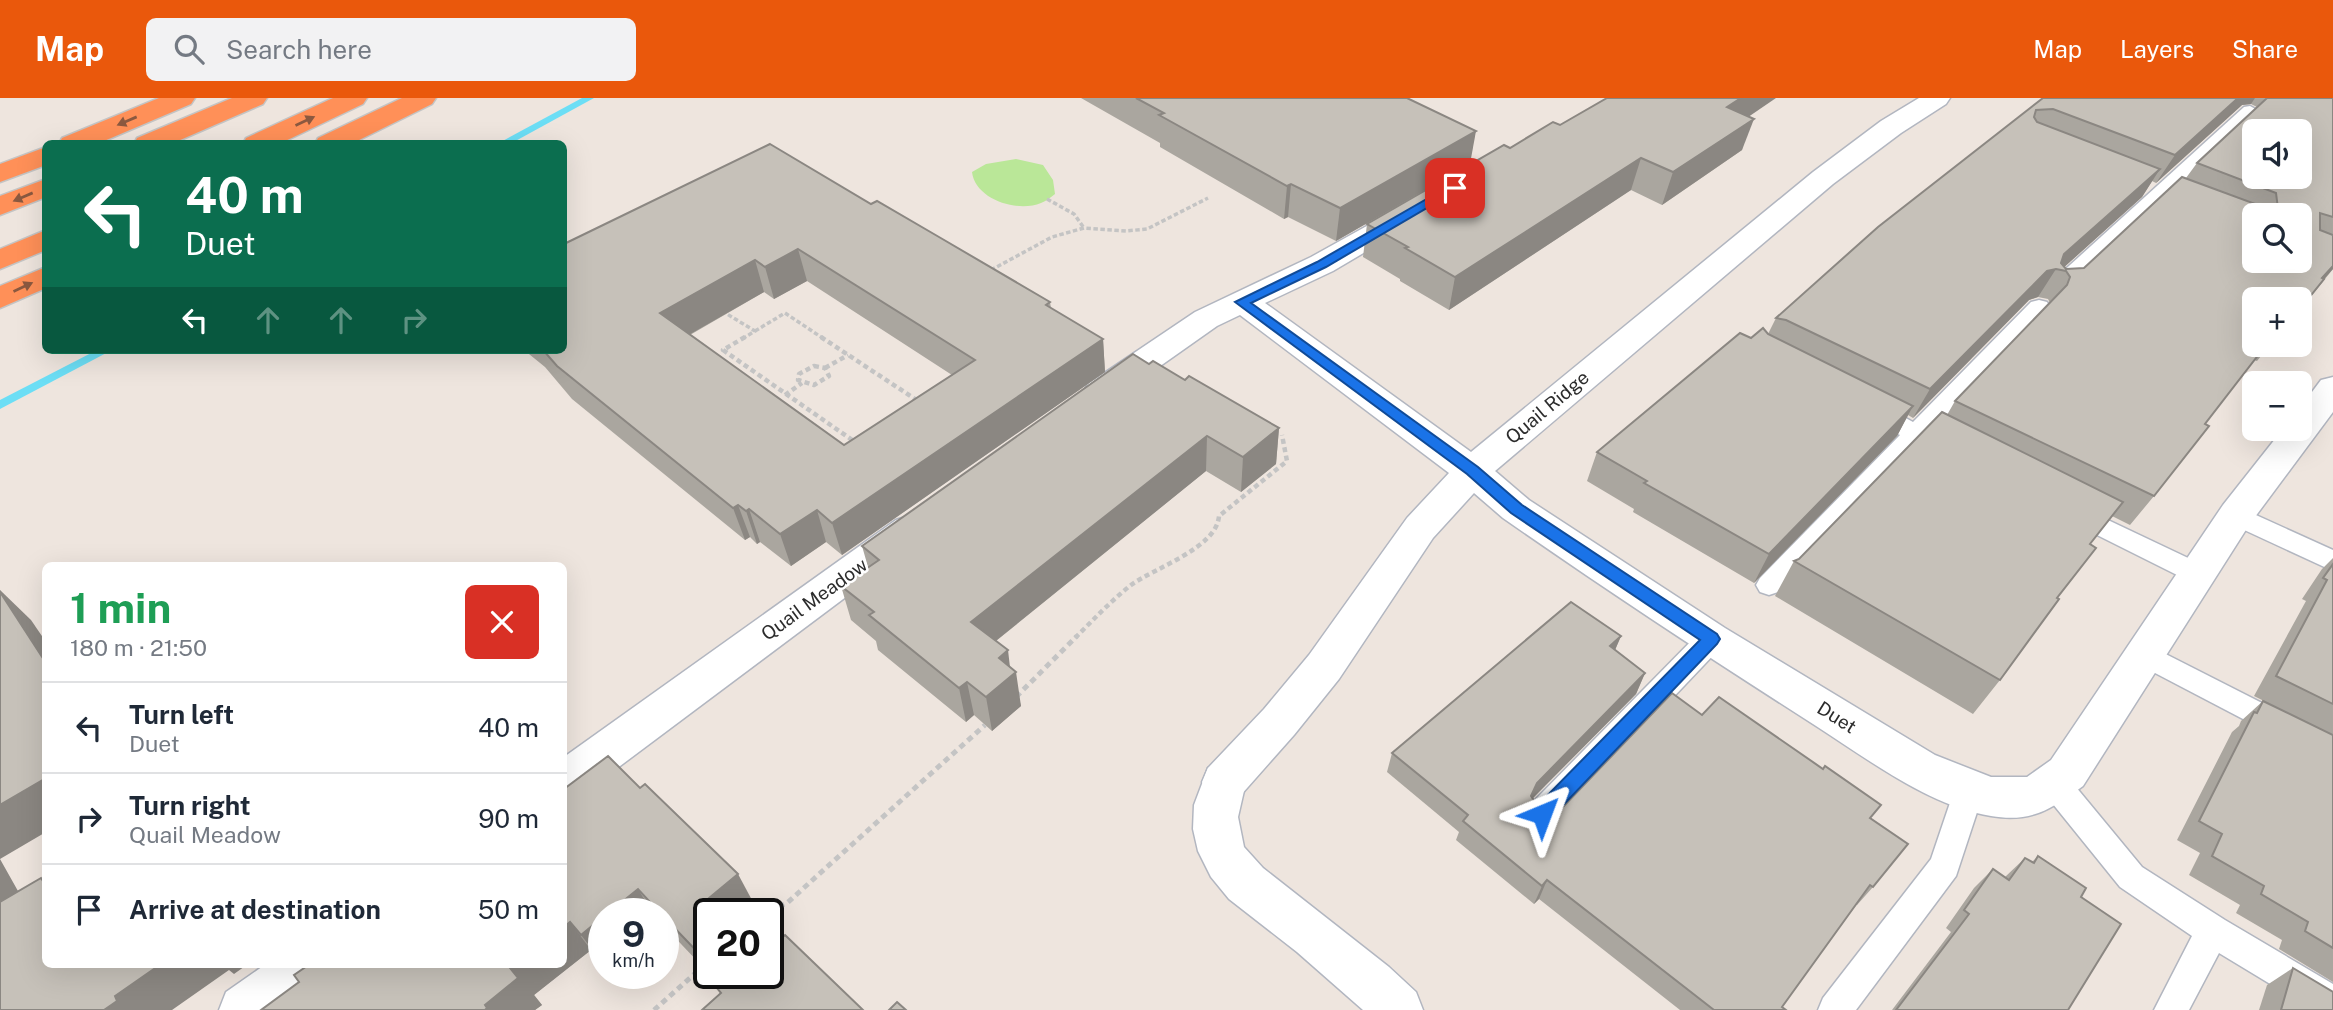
<!DOCTYPE html>
<meta charset="utf-8">
<style>
:root{--surface:#fff;--page:#f2f2f3;--text:#1f2937;--muted:#747a83;--line:#e0e1e3;--accent:#ea580c}
body{margin:0;font-family:"Public Sans",sans-serif;background:var(--page);color:var(--text);height:100vh;display:flex;flex-direction:column;font-size:26px;white-space:nowrap}
*{box-sizing:border-box;margin:0}
p{font-size:23px;color:var(--muted)}
.icon{flex:none;width:38px;height:38px;fill:none;stroke:currentColor;stroke-width:2;stroke-linecap:round;stroke-linejoin:round}
.map{position:relative;flex:1;overflow:hidden}
.drawer{position:absolute;left:42px;top:464px;width:525px;height:406px;display:flex;flex-direction:column;background:var(--surface);border-radius:10px;box-shadow:0 7px 28px #0002}
.drawer>*{flex:none}
.hud{position:absolute;left:42px;top:42px;width:525px;height:214px;border-radius:10px;box-shadow:0 7px 28px #0002;background:#0b6e4f;color:#fff;overflow:hidden}
.controls{position:absolute;left:2242px;top:21px;display:grid;gap:14px}
.controls a{display:grid;place-items:center;width:70px;height:70px;border-radius:10px;background:var(--surface);box-shadow:0 7px 28px #0002;font-size:35px}
.speed{position:absolute;left:588px;top:800px;display:flex;gap:14px;font-size:35px;font-weight:700;text-align:center}
.speed>*{display:grid;place-content:center;width:91px;height:91px;border-radius:50%;background:var(--surface);box-shadow:0 7px 28px #0002;line-height:1}
.speed small{font-size:18px;font-weight:400}
.speed .limit{border:4px solid #111;border-radius:10px;background:#fff;color:#111}
.pin{position:absolute;display:grid;place-items:center;width:60px;height:60px;color:#fff;margin:-30px;border-radius:14px;box-shadow:0 4px 10px #0006}
.me{position:absolute;width:77px;margin:-38px;rotate:44deg;stroke-linejoin:round;filter:drop-shadow(0 0 5px #0008)}
.turn{display:flex;align-items:center;gap:24px;height:147px;padding:0 28px;font-size:32px}
.turn .icon{width:91px;height:91px;stroke-width:2.5}
.turn b{display:block;font-size:49px;line-height:60px}
.lanes{display:flex;align-items:center;height:66px;padding:0 28px;background:#0003;justify-content:center;gap:35px;direction:ltr}
.lanes .off{opacity:.35}
.round{display:grid;place-items:center;flex:none;width:74px;height:74px;border-radius:10px;background:var(--page)}
.overview{display:flex;align-items:center;justify-content:space-between;height:119px;padding:0 28px}
h1{font-size:42px;font-weight:700;line-height:52px;color:#1e9e55}
ul{padding:0;list-style:none}
li{display:flex;align-items:center;gap:21px;height:91px;padding:0 28px;border-top:2px solid var(--line)}
li div{flex:1}
li b{display:block;font-size:26px}
li em{font-style:normal}
header{display:flex;align-items:center;gap:42px;box-sizing:border-box;height:98px;padding:0 35px;background:var(--accent);color:#fff}
header strong{font-size:33px}
nav{display:flex;gap:38px;margin-inline-start:auto;font-size:24px}
.search{width:490px;height:63px;background:var(--page);display:flex;align-items:center;gap:18px;box-sizing:border-box;padding:0 24px;border-radius:10px;color:var(--muted);font-size:26px}
.map>svg:first-child{display:block}
</style>
<header>
<strong>Map</strong>
<div class="search"><svg class="icon" aria-label="search" viewBox="0 0 24 24"><circle cx="10" cy="10" r="6"/><path d="M15 15l6 6"/></svg>Search here</div>
<nav><a>Map</a><a>Layers</a><a>Share</a></nav>
</header>
<div class="map">
<svg width="2333" height="912" viewBox="0 0 2333 912">
<rect width="100%" height="100%" fill="#eee5de"/>
<path fill="#bae798" d="M 1016,61 L 1043,67 L 1053,82 L 1055,96 C 1051,99 1046,103 1041,105 C 1017,115 975,101 972,74 L 986,66 Z"/>
<g fill="none" stroke-linecap="round" stroke-linejoin="round">
<g fill="#6cdef5" fill-rule="evenodd">
<path d="M 582,0 L 594,0 L 510,46 L 497,46 Z"/>
<path d="M 97,252 L 112,252 L 0,311 L 0,302 Z"/>
</g>
<defs>
<g id="service">
<path d="M 2250,8 L 2259,13 L 2256,17 L 2064,197 L 2048,197 L 2045,192 L 2048,187 L 2244,9 Z"/>
<path d="M 2039,202 L 2047,204 L 2050,209 L 2047,214 L 1932,333 L 1959,346 L 1962,352 L 1959,358 L 1950,360 L 1919,347 L 1778,494 L 1769,497 L 1760,494 L 1756,487 L 1760,480 L 1900,337 L 1864,319 L 1860,313 L 1864,307 C 1881,303 1898,316 1913,324 L 2031,204 Z"/>
<path d="M 2072,405 L 2205,468 L 2209,475 L 2205,482 L 2196,485 L 2187,482 L 2063,420 L 2059,414 L 2063,408 Z"/>
<path d="M 2236,408 L 2333,452 L 2333,473 L 2227,424 L 2223,417 L 2227,410 Z"/>
<path d="M 1711,530 L 1721,533 L 1725,541 L 1721,549 L 1553,726 L 1542,730 L 1531,726 L 1526,716 L 1531,706 L 1701,533 Z"/>
<path d="M 2144,545 L 2333,641 L 2333,668 L 2134,564 L 2130,556 L 2134,548 Z"/>
<path d="M 2055,673 L 2066,677 L 2142,769 L 2225,822 L 2333,886 L 2333,912 L 2313,912 L 2219,855 L 2189,912 L 2154,912 L 2192,838 L 2120,789 L 2044,695 L 2040,686 L 2044,677 Z"/>
<path d="M 1969,680 L 1980,684 L 1984,693 L 1956,778 L 1856,912 L 1818,912 L 1823,900 L 1931,761 L 1954,693 L 1958,684 Z"/>
</g>
<g id="minor">
<path d="M 1919,0 L 1950,0 L 1946,6 L 1901,35 L 1833,86 L 1495,373 L 1529,402 L 1725,530 L 1935,657 L 1991,679 L 2027,679 L 2051,662 L 2223,407 L 2283,331 L 2300,331 L 2300,310 L 2321,282 L 2333,279 L 2333,314 L 2249,427 L 2083,688 C 2052,711 2031,725 1991,718 C 1928,708 1865,659 1813,626 C 1708,559 1605,491 1503,420 L 1474,395 L 1433,440 L 1339,581 L 1294,637 L 1240,698 L 1224,703 L 1208,698 L 1202,684 L 1208,670 L 1264,611 L 1309,557 L 1407,420 L 1449,375 L 1240,217 L 1217,228 L 1112,302 L 1100,305 L 1088,302 L 1083,294 L 1088,286 L 1195,214 L 1311,159 L 1401,109 L 1411,106 L 1421,109 L 1426,115 L 1421,121 L 1333,173 L 1265,205 L 1471,354 L 1813,74 L 1881,23 Z"/>
<path d="M 909,418 L 922,422 L 928,432 L 922,442 L 580,698 L 564,703 L 564,659 L 896,422 Z"/>
<path d="M 266,866 L 333,866 L 326,883 L 286,912 L 219,912 L 226,894 Z"/>
</g>
<path id="tertiary" d="M 1224,665 L 1240,670 L 1246,684 L 1238,719 L 1244,749 L 1263,770 L 1389,869 L 1416,894 L 1423,912 L 1363,912 L 1297,854 L 1229,801 L 1211,779 L 1198,753 L 1193,731 L 1194,707 L 1208,670 Z"/>
<g id="motorway">
<path d="M 159,0 L 195,0 L 191,6 L 97,46 L 59,46 L 62,40 Z"/>
<path d="M 232,0 L 267,0 L 263,6 L 171,46 L 134,46 L 137,40 Z"/>
<path d="M 333,0 L 367,0 L 363,6 L 279,46 L 243,46 L 246,40 Z"/>
<path d="M 402,0 L 436,0 L 432,6 L 351,46 L 315,46 L 318,40 Z"/>
<path d="M 46,49 L 46,67 L 0,84 L 0,66 Z"/>
<path d="M 46,81 L 46,99 L 0,117 L 0,98 Z"/>
<path d="M 46,132 L 46,152 L 0,171 L 0,151 Z"/>
<path d="M 46,169 L 46,190 L 0,210 L 0,188 Z"/>
</g>
</defs>
<use href="#service" stroke="#b2b6c0" stroke-width="3"/>
<use href="#minor" stroke="#b2b6c0" stroke-width="3"/>
<use href="#tertiary" stroke="#b2b6c0" stroke-width="3"/>
<use href="#motorway" stroke="#c4c4c4" stroke-width="3"/>
<g stroke="#c4c4c4" stroke-width="3.5" stroke-dasharray="4.5 2.5" stroke-linecap="butt">
<path d="M 1047,101 L 1074,116 L 1084,130"/>
<path d="M 991,172 L 1052,139 L 1084,130 L 1126,133 L 1147,131 L 1208,100"/>
<path d="M 722,213 L 755,233 L 742,241"/>
<path d="M 755,233 L 785,215 L 824,241"/>
</g>
<g stroke="#c4c4c4" stroke-width="4.5" stroke-dasharray="5 3.5" stroke-linecap="butt">
<path d="M 745,239 L 723,252 L 855,344"/>
<path d="M 821,239 L 918,303"/>
<path d="M 814,268 L 825,270 L 829,278 L 814,287 L 798,282 L 799,276 Z"/>
<path d="M 825,270 L 848,257"/>
<path d="M 785,297 L 802,285"/>
<path d="M 1075,540 C 1094,521 1111,503 1131,487 C 1154,470 1217,450 1219,418 L 1287,363 L 1282,337"/>
</g>
<g stroke="#c4c4c4" stroke-width="5" stroke-dasharray="6 4.5" stroke-linecap="butt">
<path d="M 1016,599 L 1077,538"/>
<path d="M 759,816 L 787,805 L 985,627"/>
<path d="M 654,912 L 709,863"/>
</g>
<use href="#service" fill="#fff" fill-rule="evenodd"/>
<use href="#minor" fill="#fff" fill-rule="evenodd"/>
<use href="#tertiary" fill="#fff" fill-rule="evenodd"/>
<use href="#motorway" fill="#ff9058" fill-rule="evenodd"/>
</g>
<g fill="#aaa69f" fill-rule="evenodd">
<path d="M 1081,0 L 1407,0 L 1470,66 L 1336,143 L 1288,119 L 1284,121 L 1160,49 L 1160,45 Z"/>
<path d="M 2043,0 L 2333,0 L 2333,171 L 2300,212 L 2300,201 L 2254,247 L 2270,247 L 2257,263 L 2254,262 L 2205,326 L 2154,398 L 2130,427 L 2112,418 L 2090,446 L 2057,500 L 2000,582 L 1973,616 L 1775,498 L 1794,463 L 1799,461 L 1947,317 L 1955,303 L 2050,205 L 2048,201 L 2038,199 L 2029,202 L 1913,320 L 1908,317 L 1897,338 L 1754,485 L 1633,414 L 1634,411 L 1587,383 L 1597,354 L 1751,240 L 1768,236 L 1776,220 ZM 2251,6 L 2257,9 L 2197,65 L 2186,80 L 2084,170 L 2066,171 L 2064,169 L 2142,99 L 2152,83 L 2156,85 L 2242,7 Z"/>
<path d="M 1749,18 L 1742,52 L 1662,107 L 1631,92 L 1449,212 L 1400,183 L 1400,181 L 1363,159 L 1367,126 L 1510,50 L 1560,27 Z"/>
<path d="M 871,106 L 1050,204 L 1051,210 L 1103,241 L 1105,274 L 842,457 L 826,444 L 791,468 L 760,444 L 757,446 L 750,439 L 745,442 L 572,301 L 545,269 L 524,252 L 564,252 ZM 807,183 L 952,277 L 844,347 L 690,237 L 764,194 L 774,201 Z"/>
<path d="M 1149,266 L 1185,282 L 1279,330 L 1276,366 L 1241,394 L 1206,373 L 996,543 L 1010,569 L 1021,608 L 992,633 L 974,617 L 966,624 L 878,552 L 876,543 L 851,522 L 841,488 L 868,469 L 862,448 Z"/>
<path d="M 2333,460 L 2333,884 L 2279,851 L 2282,842 L 2236,815 L 2240,807 L 2189,777 L 2200,755 L 2177,742 L 2232,634 L 2239,628 L 2241,623 L 2263,603 L 2276,609 L 2254,598 L 2306,503 L 2302,501 L 2322,471 Z"/>
<path d="M 1621,538 L 1615,552 L 1645,575 L 1636,596 L 1533,700 L 1538,709 L 1551,713 L 1563,709 L 1702,617 L 1871,720 L 1873,789 L 1857,807 L 1856,807 L 1782,909 L 1786,912 L 1680,912 L 1539,801 L 1534,806 L 1456,742 L 1459,734 L 1387,674 L 1392,655 Z"/>
<path d="M 564,691 L 753,804 L 709,816 L 709,875 L 768,875 L 720,895 L 717,890 L 720,887 L 663,827 L 663,816 L 604,816 L 602,864 L 591,852 L 534,897 L 542,907 L 535,912 L 261,912 L 299,884 L 564,866 Z"/>
<path d="M 2038,758 L 2081,799 L 2068,912 L 1892,912 L 1951,834 L 1946,830 L 1974,790 L 1993,771 L 2005,779 L 2025,760 L 2032,764 Z"/>
<path d="M 2293,870 L 2333,912 L 2259,912 L 2267,887 Z"/>
</g>
<g fill="#8b8782">
<path d="M 1741,0 L 1776,0 L 1716,41 L 1727,9 Z"/>
<path d="M 2238,0 L 2255,0 L 2251,6 L 2242,7 L 2156,85 L 2175,57 Z"/>
<path d="M 1754,21 L 1742,52 L 1662,107 L 1673,74 Z"/>
<path d="M 1476,33 L 1470,66 L 1336,143 L 1340,110 Z"/>
<path d="M 1641,60 L 1631,92 L 1449,212 L 1455,179 Z"/>
<path d="M 2160,71 L 2142,99 L 2061,172 L 2056,171 L 2038,199 L 2029,202 L 1913,320 L 1930,291 L 2064,156 Z"/>
<path d="M 1291,86 L 1288,119 L 1284,121 L 1287,88 Z"/>
<path d="M 798,151 L 807,183 L 774,201 L 765,169 Z"/>
<path d="M 755,162 L 764,194 L 671,247 L 660,215 Z"/>
<path d="M 2333,168 L 2333,171 L 2300,208 L 2322,180 Z"/>
<path d="M 1103,241 L 1105,274 L 842,457 L 832,425 Z"/>
<path d="M 1913,308 L 1897,338 L 1754,485 L 1769,456 Z"/>
<path d="M 1279,330 L 1276,366 L 1241,394 L 1243,359 Z"/>
<path d="M 1207,338 L 1206,373 L 977,558 L 971,524 Z"/>
<path d="M 738,407 L 750,439 L 745,442 L 733,410 Z"/>
<path d="M 749,411 L 760,444 L 757,446 L 746,413 Z"/>
<path d="M 817,412 L 826,444 L 791,468 L 780,436 Z"/>
<path d="M 0,492 L 31,522 L 46,544 L 46,565 L 0,494 Z"/>
<path d="M 1621,538 L 1612,559 L 1610,548 Z"/>
<path d="M 1008,552 L 1011,578 L 1016,574 L 1021,608 L 992,633 L 986,599 L 999,560 Z"/>
<path d="M 1645,575 L 1636,596 L 1529,704 L 1537,685 Z"/>
<path d="M 967,584 L 974,617 L 966,624 L 959,590 Z"/>
<path d="M 46,680 L 46,734 L 0,761 L 41,834 L 0,806 L 0,707 Z"/>
<path d="M 738,776 L 753,804 L 740,816 L 709,816 L 703,805 Z"/>
<path d="M 1547,782 L 1539,801 L 1534,806 L 1542,788 Z"/>
<path d="M 638,791 L 653,816 L 607,816 Z"/>
<path d="M 604,818 L 604,862 L 602,864 L 581,837 Z"/>
<path d="M 570,824 L 591,852 L 534,897 L 542,907 L 535,912 L 485,912 L 485,907 L 510,870 L 516,866 L 564,866 L 564,829 Z"/>
<path d="M 161,866 L 248,866 L 234,876 L 229,872 L 172,912 L 104,912 L 115,898 Z"/>
</g>
<g fill="#c6c1b9" stroke="#8b8782" stroke-width="2" fill-rule="evenodd">
<path d="M 1136,0 L 1407,0 L 1476,33 L 1340,110 L 1291,86 L 1287,88 L 1159,17 L 1164,15 Z"/>
<path d="M 1607,0 L 1741,0 L 1727,9 L 1754,21 L 1673,74 L 1641,60 L 1455,179 L 1405,150 L 1408,149 L 1367,126 L 1504,47 L 1510,50 L 1553,24 L 1560,27 Z"/>
<path d="M 2043,0 L 2238,0 L 2175,57 L 2053,11 L 2036,12 L 2034,19 L 2037,24 L 2160,71 L 2064,156 L 2061,165 L 2066,171 L 2084,170 L 2182,79 L 2274,113 L 2278,111 L 2276,95 L 2197,65 L 2267,0 L 2333,0 L 2333,119 L 2320,115 L 2320,132 L 2333,137 L 2333,168 L 2322,180 L 2324,181 L 2300,211 L 2300,201 L 2254,201 L 2254,247 L 2266,247 L 2205,326 L 2209,328 L 2154,398 L 1955,303 L 2067,187 L 2070,179 L 2066,173 L 2056,171 L 2047,173 L 1930,291 L 1786,222 L 1776,220 L 1878,129 ZM 2254,33 L 2300,33 L 2300,79 L 2254,79 ZM 2254,117 L 2300,117 L 2300,163 L 2254,163 Z"/>
<path d="M 770,46 L 871,106 L 877,103 L 939,139 L 1050,204 L 1046,207 L 1103,241 L 832,425 L 817,412 L 780,436 L 749,411 L 746,413 L 738,407 L 733,410 L 557,268 L 543,252 L 564,252 L 564,146 ZM 798,151 L 975,262 L 844,347 L 660,215 L 755,162 L 765,169 Z"/>
<path d="M 1763,230 L 1768,236 L 1913,308 L 1769,456 L 1644,385 L 1647,383 L 1597,354 L 1740,235 L 1751,240 Z"/>
<path d="M 1133,256 L 1149,266 L 1153,263 L 1185,282 L 1189,278 L 1279,330 L 1243,359 L 1207,338 L 971,524 L 1008,552 L 999,560 L 1016,574 L 986,599 L 967,584 L 959,590 L 869,517 L 874,514 L 841,488 L 879,462 L 862,448 Z"/>
<path d="M 1942,314 L 2123,404 L 2090,446 L 2096,450 L 2057,500 L 2059,501 L 2000,582 L 1794,463 L 1799,461 Z"/>
<path d="M 2333,466 L 2333,606 L 2276,578 L 2327,482 L 2323,480 Z"/>
<path d="M 0,494 L 46,565 L 46,680 L 0,707 Z"/>
<path d="M 1571,504 L 1621,538 L 1610,548 L 1645,575 L 1537,685 L 1531,698 L 1538,709 L 1551,713 L 1563,709 L 1672,595 L 1702,617 L 1719,599 L 1823,671 L 1825,668 L 1881,707 L 1870,720 L 1908,746 L 1873,789 L 1870,787 L 1782,909 L 1786,912 L 1714,912 L 1547,782 L 1542,788 L 1463,723 L 1468,717 L 1392,655 Z"/>
<path d="M 2263,603 L 2333,637 L 2333,850 L 2305,833 L 2308,824 L 2261,796 L 2264,788 L 2212,758 L 2222,736 L 2199,723 L 2254,614 L 2257,615 Z"/>
<path d="M 608,658 L 640,690 L 645,686 L 738,776 L 703,805 L 714,816 L 709,816 L 709,866 L 663,818 L 663,816 L 661,816 L 638,791 L 607,816 L 604,816 L 604,818 L 581,837 L 570,824 L 564,829 L 564,691 Z"/>
<path d="M 2038,758 L 2086,790 L 2081,799 L 2121,826 L 2068,912 L 1896,912 L 1969,816 L 1964,812 L 1993,771 L 2009,782 L 2025,760 L 2034,765 Z"/>
<path d="M 41,780 L 43,783 L 46,781 L 46,866 L 161,866 L 115,898 L 117,903 L 104,912 L 0,912 L 0,804 Z"/>
<path d="M 785,837 L 863,912 L 702,912 L 721,895 L 717,890 L 725,883 L 718,875 L 768,875 L 768,852 Z"/>
<path d="M 310,866 L 516,866 L 510,870 L 518,880 L 485,907 L 487,910 L 485,912 L 261,912 L 299,884 L 294,877 Z"/>
<path d="M 2293,870 L 2333,894 L 2333,912 L 2281,912 Z"/>
<path d="M 897,904 L 906,912 L 889,912 Z"/>
</g>
<defs><path id="oneway-solid" d="M-6-.8H1V-3.2L6.5 0L1 3.2V.8H-6Z" transform="scale(1.75)"/></defs>
<g fill="#8b5940">
<use href="#oneway-solid" transform="translate(127 23) rotate(157)"/>
<use href="#oneway-solid" transform="translate(305 23) rotate(-25)"/>
<use href="#oneway-solid" transform="translate(23 99) rotate(157)"/>
<use href="#oneway-solid" transform="translate(23 189) rotate(-25)"/>
</g>
<path fill="#1a73e8" stroke="#114b97" stroke-width="2" d="M 1451,87 L 1461,90 L 1326,169 L 1251,205 L 1478,369 L 1522,407 L 1717,536 L 1720,541 L 1717,546 L 1549,722 L 1542,725 L 1535,722 L 1533,716 L 1535,710 L 1700,542 L 1511,415 L 1467,376 L 1235,204 L 1317,164 Z"/>
<g text-anchor="middle" dominant-baseline="central" stroke-width="5" stroke-linejoin="round" paint-order="stroke">
<g font-size="19" fill="#2c2c2c" stroke="#fff">
<text transform="translate(1547 309) rotate(-40)">Quail Ridge</text>
<text transform="translate(814 501) rotate(-36)">Quail Meadow</text>
<text transform="translate(1837 619) rotate(32)">Duet</text>
</g>
</g>
</svg>
<div class="controls">
<a><svg class="icon" aria-label="sound" viewBox="0 0 24 24"><path d="M4 9h4l5-4v14l-5-4H4zM17 9q2 3 0 6"/></svg></a>
<a><svg class="icon" aria-label="search" viewBox="0 0 24 24"><circle cx="10" cy="10" r="6"/><path d="M15 15l6 6"/></svg></a>
<a>+</a>
<a>−</a>
</div>
<div class="speed"><div>9<small>km/h</small></div><div class="limit">20</div></div>
<div class="pin" style="left:1455px;top:90px;background:#d93025"><svg class="icon" aria-label="arrive" viewBox="0 0 24 24"><path d="M6 21V4h12l-3 4 3 4H6"/></svg></div>
<svg class="me" style="left:1542px;top:716px" viewBox="-20 -20 40 40"><path d="M0-17L14 15 0 8-14 15z" fill="#1a73e8" stroke="#fff" stroke-width="4"/></svg>
<div class="hud">
<div class="turn"><svg class="icon" aria-label="left" viewBox="0 0 24 24"><path d="M17 20v-9H6M10 6l-5 5 5 5"/></svg><div><b>40 m</b>Duet</div></div>
<div class="lanes"><svg class="icon" aria-label="left" viewBox="0 0 24 24"><path d="M17 20v-9H6M10 6l-5 5 5 5"/></svg><svg class="icon off" aria-label="ahead" viewBox="0 0 24 24"><path d="M12 20V5M6 11l6-6 6 6"/></svg><svg class="icon off" aria-label="ahead" viewBox="0 0 24 24"><path d="M12 20V5M6 11l6-6 6 6"/></svg><svg class="icon off" aria-label="right" viewBox="0 0 24 24"><path d="M7 20v-9h11M14 6l5 5-5 5"/></svg></div>
</div>
<section class="drawer">
<div class="overview"><div><h1>1 min</h1><p>180 m · 21:50</p></div><a class="round" style="background:#d93025;color:#fff"><svg class="icon" aria-label="close" viewBox="0 0 24 24"><path d="M6 6l12 12M18 6L6 18"/></svg></a></div>
<ul>
<li><svg class="icon" aria-label="left" viewBox="0 0 24 24"><path d="M17 20v-9H6M10 6l-5 5 5 5"/></svg><div><b>Turn left</b><p>Duet</p></div><em>40 m</em></li>
<li><svg class="icon" aria-label="right" viewBox="0 0 24 24"><path d="M7 20v-9h11M14 6l5 5-5 5"/></svg><div><b>Turn right</b><p>Quail Meadow</p></div><em>90 m</em></li>
<li><svg class="icon" aria-label="arrive" viewBox="0 0 24 24"><path d="M6 21V4h12l-3 4 3 4H6"/></svg><div><b>Arrive at destination</b></div><em>50 m</em></li>
</ul>
</section>
</div>
